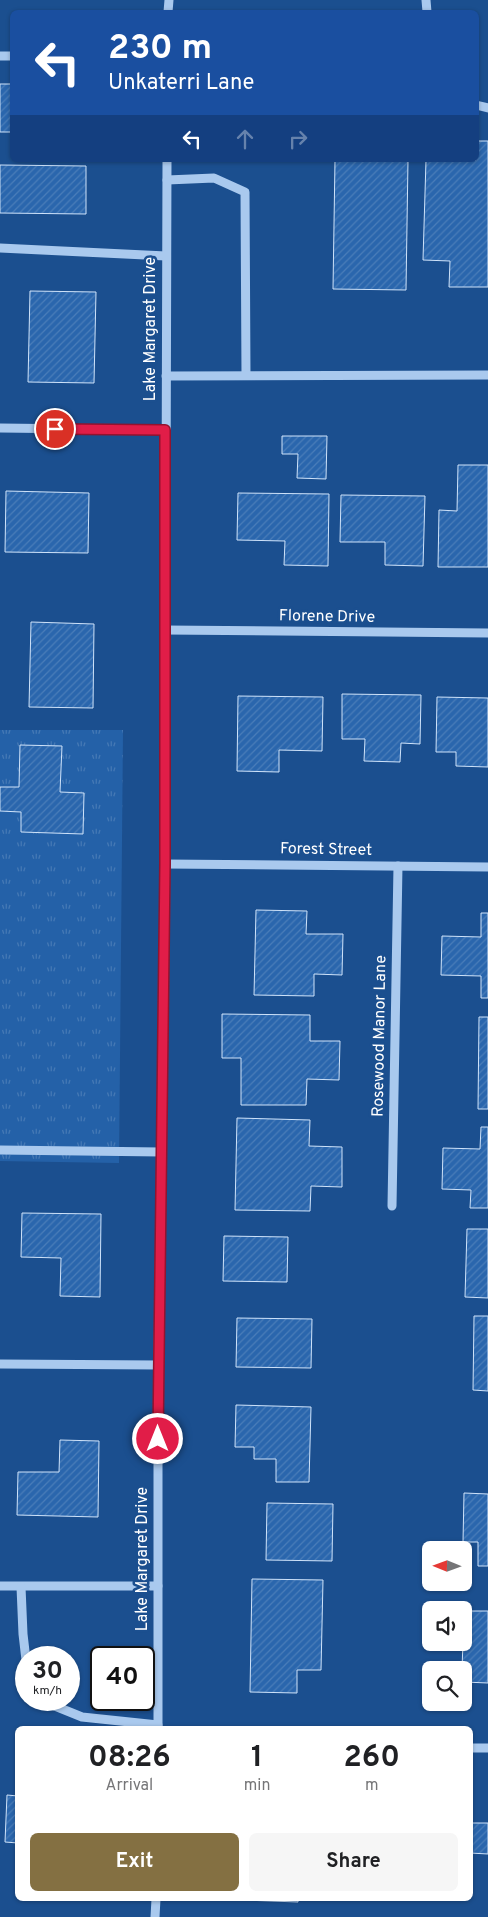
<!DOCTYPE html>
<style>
:root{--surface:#fff;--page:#f6f6f6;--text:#202124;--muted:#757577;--accent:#847042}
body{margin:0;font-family:Overpass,sans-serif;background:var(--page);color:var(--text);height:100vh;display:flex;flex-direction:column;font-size:19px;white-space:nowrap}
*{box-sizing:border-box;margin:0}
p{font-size:16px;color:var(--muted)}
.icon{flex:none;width:28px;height:28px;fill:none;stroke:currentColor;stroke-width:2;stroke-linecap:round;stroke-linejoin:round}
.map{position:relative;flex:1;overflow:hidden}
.panel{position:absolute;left:15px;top:1726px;width:458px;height:175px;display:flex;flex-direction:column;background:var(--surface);border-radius:8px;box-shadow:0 1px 4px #0004}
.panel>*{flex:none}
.guide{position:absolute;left:10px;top:10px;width:469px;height:152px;border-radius:8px;box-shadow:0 1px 4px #0004;background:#1a4fa0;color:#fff;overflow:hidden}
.needle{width:32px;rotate:271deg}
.controls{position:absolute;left:422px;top:1541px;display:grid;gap:10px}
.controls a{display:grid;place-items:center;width:50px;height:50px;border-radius:8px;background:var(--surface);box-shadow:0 1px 4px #0004;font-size:25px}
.speed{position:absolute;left:15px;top:1646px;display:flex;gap:10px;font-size:25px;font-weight:700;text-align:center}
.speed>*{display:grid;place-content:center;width:65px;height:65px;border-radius:50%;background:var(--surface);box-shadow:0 1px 4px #0004;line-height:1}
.speed small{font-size:12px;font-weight:400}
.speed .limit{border:2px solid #111;border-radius:8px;background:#fff;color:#111}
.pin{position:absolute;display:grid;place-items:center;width:42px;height:42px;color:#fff;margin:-21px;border:2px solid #fff;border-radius:50%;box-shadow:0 1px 5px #0007}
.me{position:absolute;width:55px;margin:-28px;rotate:0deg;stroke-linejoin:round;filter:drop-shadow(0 0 4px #0008)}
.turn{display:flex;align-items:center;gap:18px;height:105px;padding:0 15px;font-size:22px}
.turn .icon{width:65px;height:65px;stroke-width:2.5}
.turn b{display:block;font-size:35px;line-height:42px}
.lanes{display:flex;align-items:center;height:48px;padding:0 15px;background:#0003;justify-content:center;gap:25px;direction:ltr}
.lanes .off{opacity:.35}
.eta{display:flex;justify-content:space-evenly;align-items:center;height:85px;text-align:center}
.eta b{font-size:30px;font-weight:700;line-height:35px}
.action{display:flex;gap:10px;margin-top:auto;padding:10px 15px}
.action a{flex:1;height:58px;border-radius:8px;background:var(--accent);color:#fff;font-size:20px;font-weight:700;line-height:58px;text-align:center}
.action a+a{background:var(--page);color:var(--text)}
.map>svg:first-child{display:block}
</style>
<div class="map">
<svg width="488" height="1917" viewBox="0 0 488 1917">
<defs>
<pattern id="park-tufts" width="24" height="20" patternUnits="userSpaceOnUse" patternTransform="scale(1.25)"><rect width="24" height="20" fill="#2461a8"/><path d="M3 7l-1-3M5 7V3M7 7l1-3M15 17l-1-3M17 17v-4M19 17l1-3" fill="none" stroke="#4579b5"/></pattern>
<pattern id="building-hatch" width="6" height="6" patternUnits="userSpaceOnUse" patternTransform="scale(1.25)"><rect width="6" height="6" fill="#2a66ad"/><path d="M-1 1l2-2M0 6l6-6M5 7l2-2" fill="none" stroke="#4a7db9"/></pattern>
</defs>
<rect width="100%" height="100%" fill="#1b4f8f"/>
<path fill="url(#park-tufts)" d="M 0,730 L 123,730 L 119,1163 L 0,1161 Z"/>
<g fill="url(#building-hatch)" stroke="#cfe3fa">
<rect x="0" y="84" width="12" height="48"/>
<path d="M 476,141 L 488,141 L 488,287 L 449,287 L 450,261 L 423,260 L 426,160 L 476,160 Z"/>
<path d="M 335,160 L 408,160 L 406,290 L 333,289 Z"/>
<path d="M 0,165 L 86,166 L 86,214 L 0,213 Z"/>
<path d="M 30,291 L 96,292 L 94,383 L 28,382 Z"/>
<path d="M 282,436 L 327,436 L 326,479 L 297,478 L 298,454 L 282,454 Z"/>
<path d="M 458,465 L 488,465 L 488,567 L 438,567 L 439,510 L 457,511 Z"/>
<path d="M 6,491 L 89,493 L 88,553 L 5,552 Z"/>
<path d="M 238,493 L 329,494 L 328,566 L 284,565 L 285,541 L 237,540 Z"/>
<path d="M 341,495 L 425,496 L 423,566 L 385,565 L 385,542 L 340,542 Z"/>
<path d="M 31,622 L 94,624 L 93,708 L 29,707 Z"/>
<path d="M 342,694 L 421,695 L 420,744 L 401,743 L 400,762 L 364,761 L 365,739 L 342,739 Z"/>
<path d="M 238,696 L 323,697 L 322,751 L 279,750 L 279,772 L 237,771 Z"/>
<path d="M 437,697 L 488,698 L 488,767 L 456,766 L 456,752 L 436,752 Z"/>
<path d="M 20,745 L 62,746 L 60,792 L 84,793 L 83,834 L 21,832 L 21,812 L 0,811 L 0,787 L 19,787 Z"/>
<path d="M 256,910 L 307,911 L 306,934 L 343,934 L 342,975 L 314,974 L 314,996 L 254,995 Z"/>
<path d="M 481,913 L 488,913 L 488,998 L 481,998 L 481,976 L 441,975 L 442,936 L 481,937 Z"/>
<path d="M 222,1014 L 310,1015 L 310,1041 L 340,1041 L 339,1080 L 307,1079 L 306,1105 L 241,1105 L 241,1058 L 222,1058 Z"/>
<path d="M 479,1017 L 488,1017 L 488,1109 L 478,1109 Z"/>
<path d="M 237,1118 L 310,1120 L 309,1146 L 342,1147 L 342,1187 L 311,1186 L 310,1211 L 235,1210 Z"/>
<path d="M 481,1127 L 488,1127 L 488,1208 L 470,1208 L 471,1190 L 442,1189 L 443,1148 L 480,1149 Z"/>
<path d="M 22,1213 L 101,1214 L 100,1297 L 60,1296 L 61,1258 L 21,1257 Z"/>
<path d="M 467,1229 L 488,1229 L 488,1298 L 465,1297 Z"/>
<path d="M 224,1236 L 288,1237 L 287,1282 L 223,1281 Z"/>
<path d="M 474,1316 L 488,1316 L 488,1391 L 473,1390 Z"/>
<path d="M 237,1318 L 312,1319 L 311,1368 L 236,1367 Z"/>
<path d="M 236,1405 L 311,1407 L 309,1482 L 276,1482 L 276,1459 L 254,1459 L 254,1447 L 235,1447 Z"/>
<path d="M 60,1440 L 99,1441 L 98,1517 L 17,1515 L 18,1472 L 59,1472 Z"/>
<path d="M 464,1493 L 488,1494 L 488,1566 L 478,1566 L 478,1542 L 463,1542 Z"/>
<path d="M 267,1503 L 333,1504 L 332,1561 L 266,1560 Z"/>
<path d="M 252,1579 L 323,1580 L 321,1670 L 297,1670 L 297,1693 L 250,1692 Z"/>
<path d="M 464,1611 L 488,1611 L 488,1683 L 464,1682 L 464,1670 L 462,1670 Z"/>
<path d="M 7,1795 L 18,1796 L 18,1843 L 5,1842 Z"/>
<path d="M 470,1823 L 488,1823 L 488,1854 L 470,1853 Z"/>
<path d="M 243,1899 L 298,1899 L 298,1902 L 243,1900 Z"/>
</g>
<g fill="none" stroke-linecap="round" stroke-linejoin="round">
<g stroke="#a9c9ee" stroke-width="9">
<path d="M 426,0 L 427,12"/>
<path d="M 168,12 L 169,0"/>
<path d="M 0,56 L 12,56"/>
<path d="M 476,105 L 488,108"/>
<path d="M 167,180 L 214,178 L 245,192 L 246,375"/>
<path d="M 0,248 L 166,256"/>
<path d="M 166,376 L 488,375"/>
<path d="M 0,428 L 165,430"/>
<path d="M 165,630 L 488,633"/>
<path d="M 165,864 L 488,867"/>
<path d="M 0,1150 L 161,1152"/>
<path d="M 392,1206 L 398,866"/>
<path d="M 0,1364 L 158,1365"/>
<path d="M 0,1586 L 158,1586"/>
<path d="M 21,1587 L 23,1634 L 26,1660"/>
<path d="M 40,1700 L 82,1717 L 158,1725"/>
<path d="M 158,1729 L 158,1365 L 165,864 L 167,160"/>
<path d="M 470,1748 L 488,1748"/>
<path d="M 155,1917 L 156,1899"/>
</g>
</g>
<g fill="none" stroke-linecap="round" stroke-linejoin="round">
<defs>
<path id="route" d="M 55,429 L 165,430 L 165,864 L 158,1439"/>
</defs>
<use href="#route" stroke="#92132f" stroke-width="12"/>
<use href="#route" stroke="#e11d48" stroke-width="9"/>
</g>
<g text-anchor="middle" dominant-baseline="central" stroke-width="5" stroke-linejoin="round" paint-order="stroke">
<g font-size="16" fill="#fff" stroke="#1b4f8f">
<text transform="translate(151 329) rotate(-90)">Lake Margaret Drive</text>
<text transform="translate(327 617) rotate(1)">Florene Drive</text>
<text transform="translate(326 850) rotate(1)">Forest Street</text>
<text transform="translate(380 1036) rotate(-89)">Rosewood Manor Lane</text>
<text transform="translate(143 1559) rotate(-90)">Lake Margaret Drive</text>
</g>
</g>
</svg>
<div class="controls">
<a><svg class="needle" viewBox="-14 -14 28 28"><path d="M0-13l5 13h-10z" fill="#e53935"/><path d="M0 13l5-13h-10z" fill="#757577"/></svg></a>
<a><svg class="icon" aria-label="sound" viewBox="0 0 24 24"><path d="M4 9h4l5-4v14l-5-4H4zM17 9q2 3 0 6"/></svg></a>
<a><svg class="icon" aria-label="search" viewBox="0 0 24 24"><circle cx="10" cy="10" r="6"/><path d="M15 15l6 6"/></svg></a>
</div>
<div class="speed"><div>30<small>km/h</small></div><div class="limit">40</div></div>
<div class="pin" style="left:55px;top:429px;background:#d93025"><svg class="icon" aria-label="arrive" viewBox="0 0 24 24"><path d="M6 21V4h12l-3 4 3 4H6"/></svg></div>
<svg class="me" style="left:158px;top:1439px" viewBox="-20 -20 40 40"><circle r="17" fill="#e11d48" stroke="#fff" stroke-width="3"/><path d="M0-11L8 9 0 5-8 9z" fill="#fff"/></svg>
<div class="guide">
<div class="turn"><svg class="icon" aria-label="left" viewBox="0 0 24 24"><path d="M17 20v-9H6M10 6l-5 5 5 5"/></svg><div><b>230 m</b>Unkaterri Lane</div></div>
<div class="lanes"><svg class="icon" aria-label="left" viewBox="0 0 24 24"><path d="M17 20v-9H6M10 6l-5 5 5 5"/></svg><svg class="icon off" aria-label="ahead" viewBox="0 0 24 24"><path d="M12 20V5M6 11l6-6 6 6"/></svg><svg class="icon off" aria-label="right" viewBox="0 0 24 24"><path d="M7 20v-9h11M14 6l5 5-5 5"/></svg></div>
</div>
<section class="panel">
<div class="eta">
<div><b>08:26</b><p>Arrival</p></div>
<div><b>1</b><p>min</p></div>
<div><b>260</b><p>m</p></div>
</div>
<div class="action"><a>Exit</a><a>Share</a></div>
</section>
</div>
